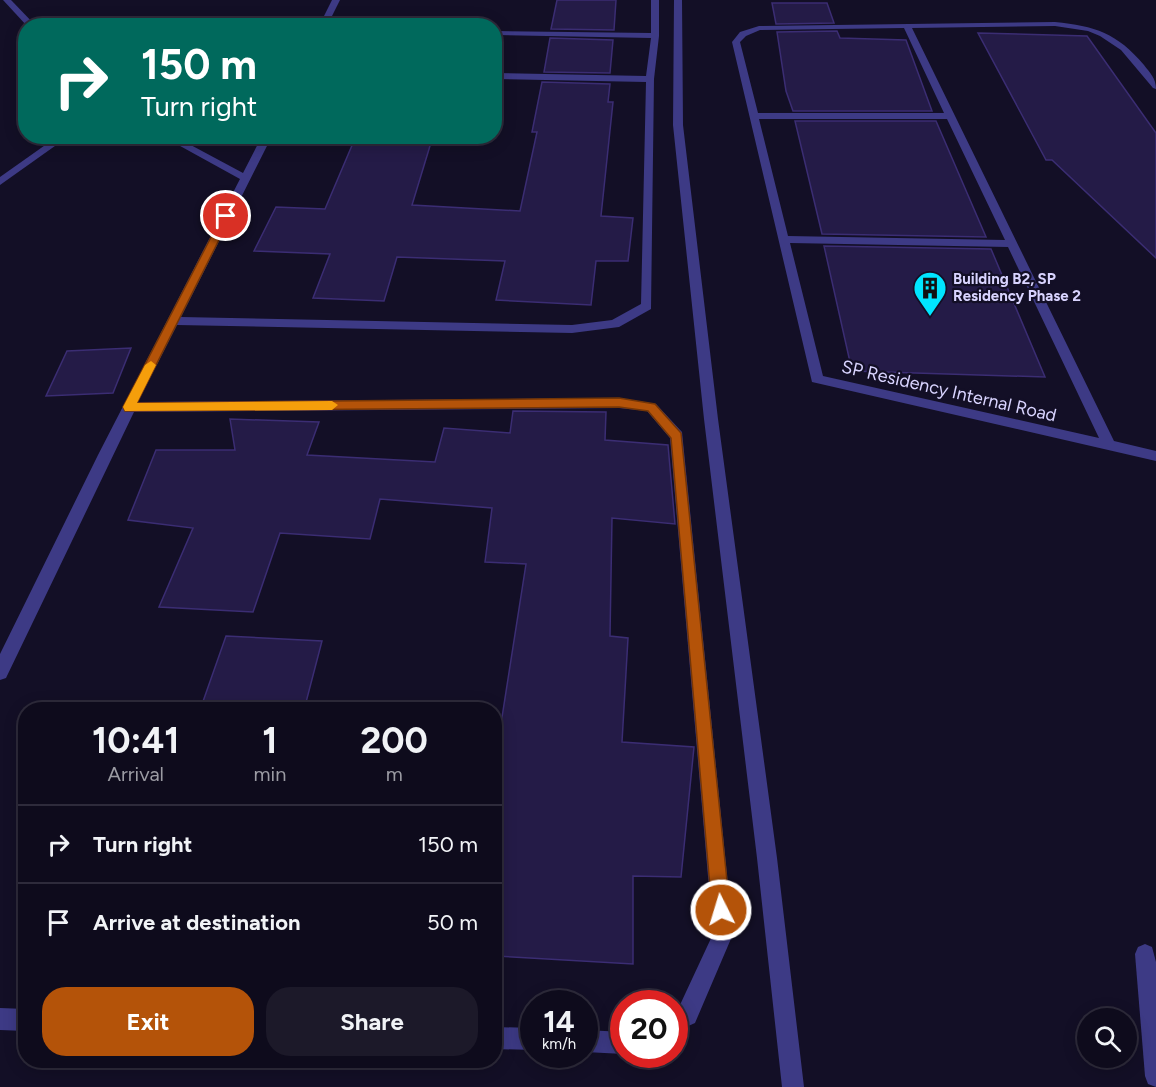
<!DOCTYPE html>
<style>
:root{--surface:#0e0b1c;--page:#1c1929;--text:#f1f3f6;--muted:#9b9ba3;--line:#2e2b3b;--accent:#b45309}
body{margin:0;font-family:Figtree,sans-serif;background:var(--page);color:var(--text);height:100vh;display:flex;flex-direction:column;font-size:22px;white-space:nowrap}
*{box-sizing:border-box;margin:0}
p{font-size:20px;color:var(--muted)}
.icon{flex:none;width:33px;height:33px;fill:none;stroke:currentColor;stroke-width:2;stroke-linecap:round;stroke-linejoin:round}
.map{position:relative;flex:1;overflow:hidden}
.drawer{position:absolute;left:18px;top:702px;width:484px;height:366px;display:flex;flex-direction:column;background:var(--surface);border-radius:24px;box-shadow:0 3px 15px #0003,0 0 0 2px var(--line)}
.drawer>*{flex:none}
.guide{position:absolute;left:18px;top:18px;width:484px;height:126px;border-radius:24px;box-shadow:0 3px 15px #0003,0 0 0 2px var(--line);background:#00695c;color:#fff;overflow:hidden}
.buttons{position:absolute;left:1077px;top:1008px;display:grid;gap:12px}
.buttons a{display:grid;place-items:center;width:60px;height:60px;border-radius:50%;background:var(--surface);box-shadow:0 3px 15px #0003,0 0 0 2px var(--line);font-size:30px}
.speed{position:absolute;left:520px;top:990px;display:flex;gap:12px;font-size:30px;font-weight:700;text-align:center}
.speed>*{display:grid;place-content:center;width:78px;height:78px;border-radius:50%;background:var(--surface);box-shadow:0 3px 15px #0003,0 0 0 2px var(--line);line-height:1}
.speed small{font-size:15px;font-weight:400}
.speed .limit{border:9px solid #d22;background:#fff;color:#111}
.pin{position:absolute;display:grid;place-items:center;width:51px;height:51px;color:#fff;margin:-26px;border:3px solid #fff;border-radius:50%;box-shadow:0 2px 6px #0007}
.me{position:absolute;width:66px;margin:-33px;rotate:355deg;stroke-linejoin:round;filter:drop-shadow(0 0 4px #0008)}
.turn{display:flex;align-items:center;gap:21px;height:126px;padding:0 24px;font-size:27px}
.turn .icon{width:78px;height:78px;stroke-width:2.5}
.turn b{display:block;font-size:42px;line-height:51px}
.eta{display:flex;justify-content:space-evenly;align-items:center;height:102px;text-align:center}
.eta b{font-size:36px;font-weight:700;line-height:42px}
.button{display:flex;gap:12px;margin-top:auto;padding:12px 24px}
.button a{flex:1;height:69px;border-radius:24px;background:var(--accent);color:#fff;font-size:24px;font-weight:700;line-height:69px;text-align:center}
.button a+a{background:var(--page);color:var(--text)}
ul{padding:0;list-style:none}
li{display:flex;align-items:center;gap:18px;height:78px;padding:0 24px;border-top:2px solid var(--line)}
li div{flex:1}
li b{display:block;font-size:22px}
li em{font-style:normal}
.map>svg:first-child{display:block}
</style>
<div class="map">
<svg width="1156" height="1087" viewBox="0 0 1156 1087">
<rect width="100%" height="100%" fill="#130f26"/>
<g fill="#241b47" stroke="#3b2d73" stroke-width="1.5">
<path d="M 557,0 L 616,0 L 614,30 L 551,29 Z"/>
<path d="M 772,3 L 827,3 L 834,23 L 776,24 Z"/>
<path d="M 837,31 L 840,38 L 906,40 L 932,111 L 793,111 L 786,91 L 777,32 Z"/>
<path d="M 978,33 L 1087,36 L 1156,133 L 1156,258 L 1052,160 L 1046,160 Z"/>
<path d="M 550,38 L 613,40 L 610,73 L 544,72 Z"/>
<path d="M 542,82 L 610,84 L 608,102 L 613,102 L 601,216 L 633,218 L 628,261 L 596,261 L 591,305 L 496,300 L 505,261 L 397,257 L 384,301 L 313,298 L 330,254 L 254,251 L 276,207 L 325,209 L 356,136 L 433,136 L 412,205 L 520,211 L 537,132 L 532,132 Z"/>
<path d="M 795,121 L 936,121 L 986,237 L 822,234 Z"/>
<path d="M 824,246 L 991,249 L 1045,377 L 852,371 Z"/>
<path d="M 131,348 L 113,393 L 46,396 L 67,351 Z"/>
<path d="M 513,411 L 606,412 L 605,440 L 668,445 L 675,524 L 612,518 L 610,636 L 628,638 L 622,742 L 694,747 L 681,877 L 633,876 L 633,964 L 495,956 L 495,730 L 500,730 L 526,564 L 485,562 L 492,508 L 380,499 L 370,539 L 280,533 L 253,612 L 159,607 L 193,528 L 128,520 L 156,450 L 235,450 L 230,419 L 319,422 L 307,455 L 435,462 L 444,428 L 510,433 Z"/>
<path d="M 226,636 L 322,641 L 304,710 L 200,710 Z"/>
</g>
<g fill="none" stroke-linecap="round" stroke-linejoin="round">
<g fill="#3d3a85" fill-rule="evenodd">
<path d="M 3,0 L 11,0 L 36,26 L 27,26 Z"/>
<path d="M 332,0 L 340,0 L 327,26 L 319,26 Z"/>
<path d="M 651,0 L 659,0 L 659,36 L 654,79 L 651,309 L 619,327 L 572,333 L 177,325 L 138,402 L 619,398 L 656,404 L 682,432 L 733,934 L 695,1023 L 675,1032 L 675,1010 L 679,1007 L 713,934 L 670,438 L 647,411 L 619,408 L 134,412 L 6,678 L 0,680 L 0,654 L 98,455 L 240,179 L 162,136 L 174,136 L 243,173 L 262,136 L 272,136 L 181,317 L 572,325 L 612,320 L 641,304 L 646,82 L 495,79 L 495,73 L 646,76 L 651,38 L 495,35 L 495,31 L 651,33 Z"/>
<path d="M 1055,22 C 1095,26 1117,33 1144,65 C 1150,73 1156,78 1156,89 L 1153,88 L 1121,50 L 1100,36 L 1088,31 L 1055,26 L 912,28 L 1114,441 L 1156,451 L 1156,461 L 812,382 L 732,42 L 740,32 L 759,26 ZM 904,28 L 944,113 L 758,113 L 740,42 L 746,36 L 760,30 ZM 759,119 L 947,119 L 1005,240 L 788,236 ZM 790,243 L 1008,247 L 1099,438 L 823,376 Z"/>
<path d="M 58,136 L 69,136 L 0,185 L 0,177 Z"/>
<path d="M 0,1008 L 26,1009 L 26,1031 L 0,1030 Z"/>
<path d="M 495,1027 L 534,1028 L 534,1050 L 495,1049 Z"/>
<path d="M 585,1030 L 624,1032 L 624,1054 L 585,1052 Z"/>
</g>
<g fill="#3d3a85" fill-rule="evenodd">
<path d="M 674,0 L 682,0 L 683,125 L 718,419 L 777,858 L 804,1087 L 782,1087 L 757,858 L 704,419 L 673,125 Z"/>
<path d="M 1145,944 L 1152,947 L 1156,962 L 1156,1087 L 1148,1084 L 1145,1076 L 1135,954 L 1138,947 Z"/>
</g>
</g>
<path fill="#b45309" stroke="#753606" stroke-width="1.5" d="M 223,214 L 231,216 L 137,403 L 619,398 L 655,404 L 681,433 L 730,910 L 728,917 L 721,920 L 715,917 L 712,910 L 671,438 L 648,411 L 619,407 L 125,411 L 123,407 Z"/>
<path fill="#f59e0b" d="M 151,361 L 156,365 L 137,403 L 332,401 L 338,405 L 332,410 L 125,411 L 123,407 L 145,365 Z"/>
<defs>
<symbol id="building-pin" viewBox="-11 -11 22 30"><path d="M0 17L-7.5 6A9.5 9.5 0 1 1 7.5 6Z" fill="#00e5ff" stroke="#130f26"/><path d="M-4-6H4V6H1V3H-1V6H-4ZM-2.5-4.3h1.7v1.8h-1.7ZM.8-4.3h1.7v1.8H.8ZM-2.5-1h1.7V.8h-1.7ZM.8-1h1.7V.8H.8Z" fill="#111"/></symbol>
</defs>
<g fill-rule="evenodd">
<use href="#building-pin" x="911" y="269" width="38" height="52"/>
</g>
<g text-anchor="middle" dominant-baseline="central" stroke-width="4.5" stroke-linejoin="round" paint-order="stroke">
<g font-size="15" font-weight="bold" fill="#d9d4ff" stroke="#130f26" text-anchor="start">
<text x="953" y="279">Building B2, SP<tspan x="953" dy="17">Residency Phase 2</tspan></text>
</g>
<g font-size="18" fill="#d9d4ff" stroke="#130f26">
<text transform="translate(949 391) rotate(13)">SP Residency Internal Road</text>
</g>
</g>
</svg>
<div class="buttons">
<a><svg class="icon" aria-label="search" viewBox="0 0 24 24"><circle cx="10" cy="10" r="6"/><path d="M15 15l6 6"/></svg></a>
</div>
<div class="speed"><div>14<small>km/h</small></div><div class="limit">20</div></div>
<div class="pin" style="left:226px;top:216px;background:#d93025"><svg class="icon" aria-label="arrive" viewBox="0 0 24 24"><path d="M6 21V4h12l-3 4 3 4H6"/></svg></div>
<svg class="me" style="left:721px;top:910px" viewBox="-20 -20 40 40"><circle r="17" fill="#b45309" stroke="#fff" stroke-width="3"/><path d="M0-11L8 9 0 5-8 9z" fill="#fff"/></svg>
<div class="guide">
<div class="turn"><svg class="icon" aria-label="right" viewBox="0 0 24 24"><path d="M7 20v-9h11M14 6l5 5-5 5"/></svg><div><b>150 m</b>Turn right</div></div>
</div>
<section class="drawer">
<div class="eta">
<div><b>10:41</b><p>Arrival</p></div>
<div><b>1</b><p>min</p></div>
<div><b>200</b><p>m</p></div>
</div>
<ul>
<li><svg class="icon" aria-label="right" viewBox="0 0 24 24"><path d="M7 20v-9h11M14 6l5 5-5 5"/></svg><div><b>Turn right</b></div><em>150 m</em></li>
<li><svg class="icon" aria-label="arrive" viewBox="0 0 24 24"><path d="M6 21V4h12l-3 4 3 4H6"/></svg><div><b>Arrive at destination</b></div><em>50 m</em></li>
</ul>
<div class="button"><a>Exit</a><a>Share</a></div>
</section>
</div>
